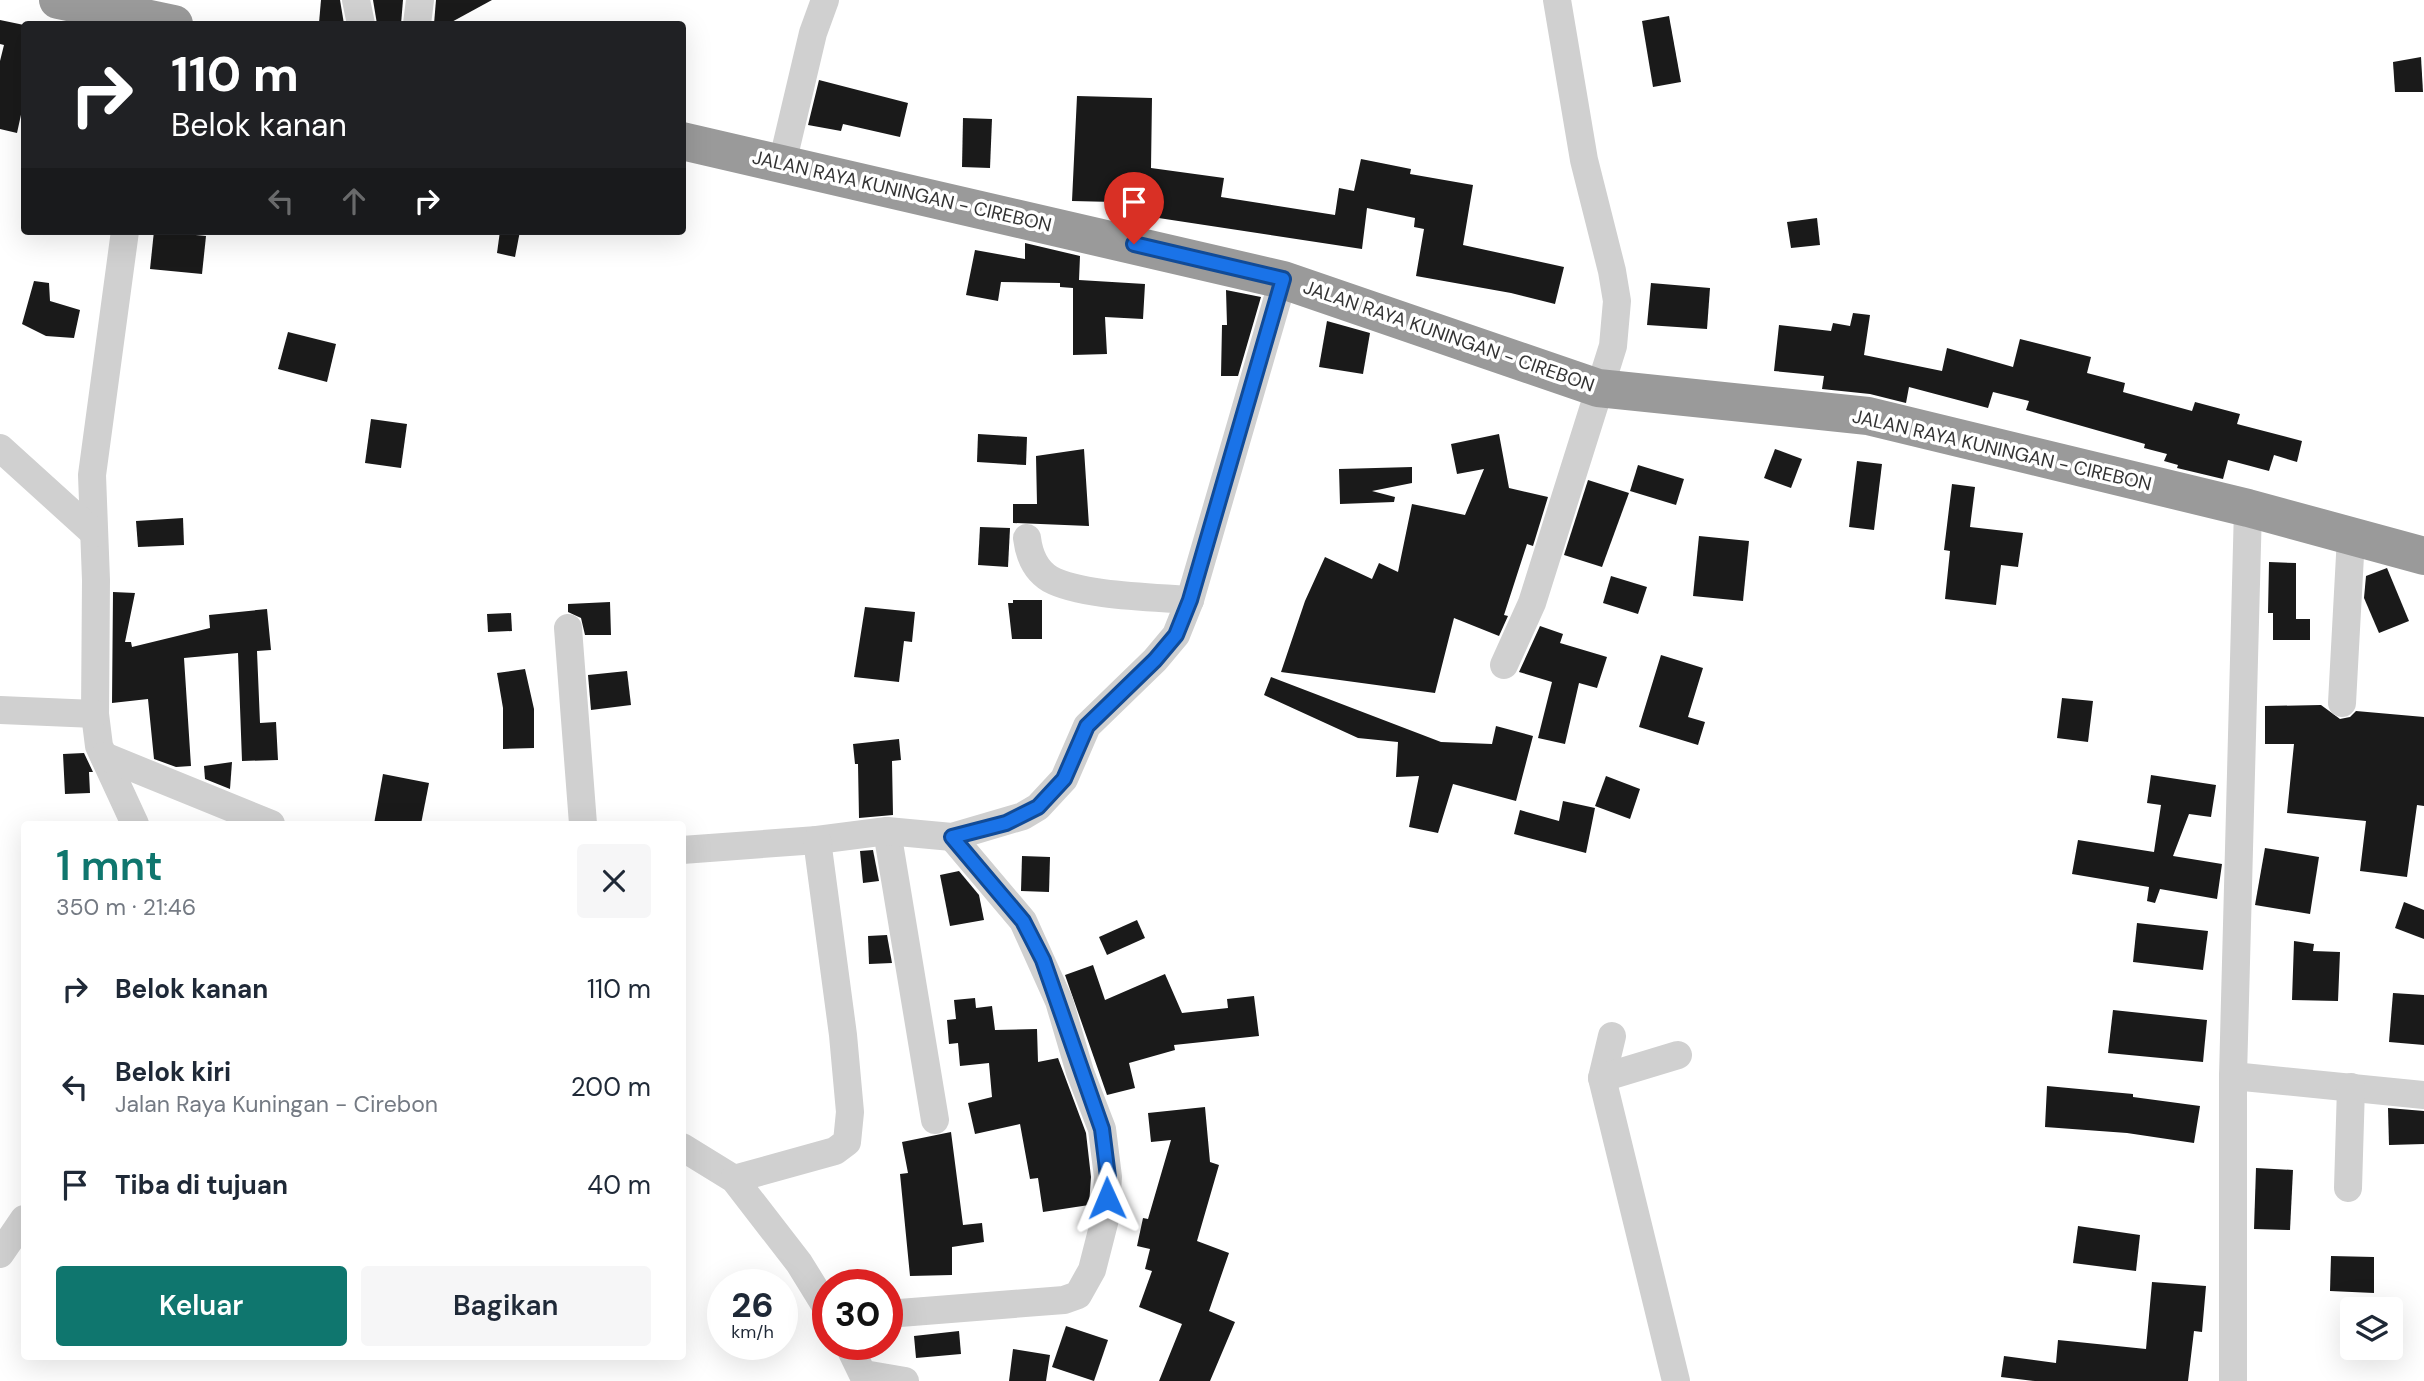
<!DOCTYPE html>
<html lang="id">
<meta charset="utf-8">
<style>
:root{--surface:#fff;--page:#f6f6f7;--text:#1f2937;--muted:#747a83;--accent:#0f766e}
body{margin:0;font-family:"DM Sans",sans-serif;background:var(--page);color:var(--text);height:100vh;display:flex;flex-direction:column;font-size:26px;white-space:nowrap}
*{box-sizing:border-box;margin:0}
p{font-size:23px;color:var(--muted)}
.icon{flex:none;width:38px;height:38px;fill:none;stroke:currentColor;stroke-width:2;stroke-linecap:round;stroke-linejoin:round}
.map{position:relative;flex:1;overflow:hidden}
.details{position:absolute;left:21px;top:821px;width:665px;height:539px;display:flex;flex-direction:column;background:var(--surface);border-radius:7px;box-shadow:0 7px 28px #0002}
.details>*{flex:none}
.banner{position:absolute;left:21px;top:21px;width:665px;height:214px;border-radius:7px;box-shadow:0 7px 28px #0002;background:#202124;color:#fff;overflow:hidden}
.controls{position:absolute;left:2340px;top:1297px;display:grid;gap:14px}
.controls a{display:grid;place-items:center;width:63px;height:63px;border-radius:7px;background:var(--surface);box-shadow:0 7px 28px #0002;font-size:35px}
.speed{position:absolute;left:707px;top:1269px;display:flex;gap:14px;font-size:35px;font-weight:700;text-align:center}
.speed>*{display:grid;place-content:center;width:91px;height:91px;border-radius:50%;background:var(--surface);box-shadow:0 7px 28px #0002;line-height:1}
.speed small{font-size:18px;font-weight:400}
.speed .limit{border:10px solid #d22;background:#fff;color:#111}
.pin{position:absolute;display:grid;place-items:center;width:60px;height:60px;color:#fff;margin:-72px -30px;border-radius:50% 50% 50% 0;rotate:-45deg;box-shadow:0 0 7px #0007}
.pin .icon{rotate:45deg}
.me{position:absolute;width:77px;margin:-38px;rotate:359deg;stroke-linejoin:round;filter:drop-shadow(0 0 5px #0008)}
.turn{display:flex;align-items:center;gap:24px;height:147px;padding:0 35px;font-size:32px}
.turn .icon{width:91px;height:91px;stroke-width:2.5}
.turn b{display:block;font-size:49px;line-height:60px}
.lanes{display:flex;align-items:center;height:66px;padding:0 35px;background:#0003;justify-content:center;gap:35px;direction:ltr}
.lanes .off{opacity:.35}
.round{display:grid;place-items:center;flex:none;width:74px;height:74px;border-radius:7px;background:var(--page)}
.head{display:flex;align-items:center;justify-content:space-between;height:119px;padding:0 35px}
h1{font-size:42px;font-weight:600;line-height:52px;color:var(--accent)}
.button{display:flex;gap:14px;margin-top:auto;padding:14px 35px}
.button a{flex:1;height:80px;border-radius:7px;background:var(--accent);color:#fff;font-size:28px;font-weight:600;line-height:80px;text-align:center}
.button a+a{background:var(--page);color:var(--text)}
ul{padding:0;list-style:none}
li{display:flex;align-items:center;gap:21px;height:98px;padding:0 35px}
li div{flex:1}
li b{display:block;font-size:26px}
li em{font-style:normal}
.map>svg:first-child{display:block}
</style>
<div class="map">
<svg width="2424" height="1381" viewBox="0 0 2424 1381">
<rect width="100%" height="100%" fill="#fff"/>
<g fill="#1a1a1a">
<path d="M 321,0 L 340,0 L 344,24 L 319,23 Z"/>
<path d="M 373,0 L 403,0 L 401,24 L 377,24 Z"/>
<path d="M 436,0 L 492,0 L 448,24 L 434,24 Z"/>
<path d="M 1669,16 L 1681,82 L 1653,87 L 1642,21 Z"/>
<path d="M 0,20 L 24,25 L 24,101 L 17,133 L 0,129 L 0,61 L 4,45 L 0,44 Z"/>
<path d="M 2421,57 L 2423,92 L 2395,92 L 2393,62 Z"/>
<path d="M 819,80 L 908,103 L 900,137 L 843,124 L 841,131 L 808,125 Z"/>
<path d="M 1077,96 L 1152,98 L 1151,168 L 1224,178 L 1221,197 L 1335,215 L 1339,188 L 1354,191 L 1361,159 L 1411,169 L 1410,174 L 1473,185 L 1463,245 L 1564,267 L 1555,304 L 1511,293 L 1416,276 L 1424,229 L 1414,227 L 1415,218 L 1367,208 L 1362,249 L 1152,217 L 1153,210 L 1114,208 L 1114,202 L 1072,201 Z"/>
<path d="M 963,118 L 992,119 L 990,168 L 962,167 Z"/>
<path d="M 1817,218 L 1820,245 L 1791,248 L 1787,222 Z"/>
<path d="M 154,231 L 206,236 L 202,274 L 150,269 Z"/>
<path d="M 500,231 L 520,231 L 515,257 L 497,253 Z"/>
<path d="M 1025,243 L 1080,256 L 1079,280 L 1145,284 L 1143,319 L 1105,317 L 1107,354 L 1073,355 L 1073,288 L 1060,287 L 1060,283 L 1001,282 L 998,301 L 966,295 L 975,250 L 1025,259 Z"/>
<path d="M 34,281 L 49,283 L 50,301 L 80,310 L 74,338 L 46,336 L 22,324 Z"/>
<path d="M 1651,283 L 1710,288 L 1707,329 L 1647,325 Z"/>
<path d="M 1226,290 L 1261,297 L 1238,376 L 1221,376 L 1222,325 L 1227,325 Z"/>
<path d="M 1853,313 L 1870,315 L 1864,355 L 1942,371 L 1947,348 L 2013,367 L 2020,339 L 2091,357 L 2087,373 L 2125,383 L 2123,392 L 2192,411 L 2195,402 L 2240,414 L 2237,424 L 2302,441 L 2297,462 L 2274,455 L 2269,471 L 2228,460 L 2223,479 L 2177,468 L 2178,465 L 2164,461 L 2167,454 L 2144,448 L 2145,444 L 2026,410 L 2029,401 L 1993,392 L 1988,408 L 1909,387 L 1906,403 L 1870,394 L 1822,389 L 1824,376 L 1774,371 L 1779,325 L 1831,331 L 1833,323 L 1850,326 Z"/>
<path d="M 1327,321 L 1370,333 L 1363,374 L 1319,367 Z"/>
<path d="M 288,332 L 336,344 L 327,382 L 278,369 Z"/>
<path d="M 371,419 L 407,424 L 401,468 L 365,463 Z"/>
<path d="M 978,434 L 1027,437 L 1026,465 L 977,462 Z"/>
<path d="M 1499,434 L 1509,488 L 1548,497 L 1533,546 L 1527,544 L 1504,615 L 1508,616 L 1499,636 L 1454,618 L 1435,693 L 1281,672 L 1305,601 L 1325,557 L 1372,579 L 1379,563 L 1398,572 L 1412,504 L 1465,515 L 1484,469 L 1457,474 L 1451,444 Z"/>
<path d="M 1084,449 L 1089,526 L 1013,523 L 1013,504 L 1037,504 L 1036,456 Z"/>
<path d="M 1775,449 L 1802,459 L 1791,488 L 1764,478 Z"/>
<path d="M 1857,461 L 1882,464 L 1874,530 L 1849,527 Z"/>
<path d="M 1638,465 L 1684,479 L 1676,505 L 1630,491 Z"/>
<path d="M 1412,467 L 1412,483 L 1372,491 L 1395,497 L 1394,502 L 1340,504 L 1339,469 Z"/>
<path d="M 1588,480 L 1629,493 L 1602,567 L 1564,555 Z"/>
<path d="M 1952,484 L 1975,487 L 1970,527 L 2023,533 L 2018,567 L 2001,565 L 1996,605 L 1945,599 L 1950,551 L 1944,550 Z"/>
<path d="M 183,518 L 184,545 L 138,547 L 136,521 Z"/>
<path d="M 980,527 L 1010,528 L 1008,567 L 978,565 Z"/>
<path d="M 1699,536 L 1749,541 L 1743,601 L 1693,596 Z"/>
<path d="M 2269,562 L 2296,563 L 2296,619 L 2310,619 L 2310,640 L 2273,640 L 2273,613 L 2268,613 Z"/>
<path d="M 2387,568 L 2409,621 L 2379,633 L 2364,598 L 2366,576 Z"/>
<path d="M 1611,576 L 1647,587 L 1638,614 L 1603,603 Z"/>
<path d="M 113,592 L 135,593 L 125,642 L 131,642 L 132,647 L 210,628 L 209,615 L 267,609 L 271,650 L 257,651 L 260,723 L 276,722 L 278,760 L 242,761 L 238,653 L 184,658 L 191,766 L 176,767 L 154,759 L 148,699 L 112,703 Z"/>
<path d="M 1013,600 L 1042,600 L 1042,639 L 1012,639 L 1008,603 L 1013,603 Z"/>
<path d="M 610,602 L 611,635 L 585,635 L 581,618 L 568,612 L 568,604 Z"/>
<path d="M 865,607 L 915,612 L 912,642 L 904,641 L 899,682 L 854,677 Z"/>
<path d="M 511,613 L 512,631 L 488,632 L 487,614 Z"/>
<path d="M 1540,626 L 1563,634 L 1560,643 L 1607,657 L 1597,688 L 1579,683 L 1565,744 L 1538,738 L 1552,682 L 1519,672 Z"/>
<path d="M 1661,655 L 1703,668 L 1688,717 L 1705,722 L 1698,745 L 1639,727 Z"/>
<path d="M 525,669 L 534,709 L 534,748 L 503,749 L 503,708 L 497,673 Z"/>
<path d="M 627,671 L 631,705 L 591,710 L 588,675 Z"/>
<path d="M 1271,677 L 1441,742 L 1492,744 L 1496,726 L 1533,736 L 1516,801 L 1453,784 L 1438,833 L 1409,827 L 1419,776 L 1396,777 L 1398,742 L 1358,738 L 1264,695 Z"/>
<path d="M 2062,698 L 2093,701 L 2088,742 L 2057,738 Z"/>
<path d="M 2321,705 L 2340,719 L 2350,717 L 2356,711 L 2424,717 L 2424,806 L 2417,805 L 2407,877 L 2360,871 L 2366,821 L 2287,813 L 2294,744 L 2265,744 L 2265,706 Z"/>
<path d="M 899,739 L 901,760 L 892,761 L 893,815 L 859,818 L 858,764 L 855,764 L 853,744 Z"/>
<path d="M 84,753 L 93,772 L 89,772 L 90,793 L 65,794 L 63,754 Z"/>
<path d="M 232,762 L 230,789 L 205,779 L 204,766 Z"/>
<path d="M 383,774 L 429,783 L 421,824 L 374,824 Z"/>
<path d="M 2151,775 L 2216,785 L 2211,817 L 2189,814 L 2173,856 L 2222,864 L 2217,899 L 2160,889 L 2155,903 L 2147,901 L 2149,887 L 2072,874 L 2078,840 L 2154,852 L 2161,805 L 2147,803 Z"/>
<path d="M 1606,776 L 1640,789 L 1630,819 L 1595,806 Z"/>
<path d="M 1563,801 L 1595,808 L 1586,853 L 1514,834 L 1520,810 L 1559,821 Z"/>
<path d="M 2265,848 L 2319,857 L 2310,914 L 2255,905 Z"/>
<path d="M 873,850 L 879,881 L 863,883 L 860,851 Z"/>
<path d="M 1022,856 L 1050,857 L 1049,892 L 1021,891 Z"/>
<path d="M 959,871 L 979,895 L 984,920 L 950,926 L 940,875 Z"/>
<path d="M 2404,902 L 2424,910 L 2424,939 L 2395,928 Z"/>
<path d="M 1137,920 L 1145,938 L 1107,955 L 1099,937 Z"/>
<path d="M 2137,923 L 2208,931 L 2203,970 L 2133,962 Z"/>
<path d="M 887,935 L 892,963 L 869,964 L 868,936 Z"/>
<path d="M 2294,941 L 2314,944 L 2313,951 L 2340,952 L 2338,1001 L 2292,1000 Z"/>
<path d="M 1093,965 L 1105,1000 L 1165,974 L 1182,1013 L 1228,1008 L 1227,999 L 1254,996 L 1259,1036 L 1174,1045 L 1175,1050 L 1129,1063 L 1135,1088 L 1107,1095 L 1065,975 Z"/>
<path d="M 2393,993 L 2424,995 L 2424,1045 L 2389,1042 Z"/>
<path d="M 975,998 L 976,1008 L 992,1006 L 995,1030 L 1037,1029 L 1038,1062 L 1058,1058 L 1086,1133 L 1091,1177 L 1089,1205 L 1043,1212 L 1038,1178 L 1030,1179 L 1020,1124 L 975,1134 L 968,1103 L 992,1097 L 989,1063 L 960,1066 L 958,1043 L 949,1044 L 947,1020 L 956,1019 L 954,1000 Z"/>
<path d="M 2113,1010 L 2207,1020 L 2203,1062 L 2108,1053 Z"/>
<path d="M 2047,1086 L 2133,1094 L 2133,1097 L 2200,1106 L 2194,1143 L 2127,1133 L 2045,1127 Z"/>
<path d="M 1205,1107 L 1210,1162 L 1219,1165 L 1197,1241 L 1229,1253 L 1209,1311 L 1235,1322 L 1210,1381 L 1159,1381 L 1182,1324 L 1139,1307 L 1152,1271 L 1145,1269 L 1150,1249 L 1137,1246 L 1143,1218 L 1148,1219 L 1171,1140 L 1151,1142 L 1148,1113 Z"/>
<path d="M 2388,1108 L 2424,1111 L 2424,1144 L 2389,1145 Z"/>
<path d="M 951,1132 L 963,1225 L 982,1223 L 984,1242 L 952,1247 L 952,1275 L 910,1276 L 900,1174 L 908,1173 L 902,1142 Z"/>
<path d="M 2256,1168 L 2293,1170 L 2290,1230 L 2254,1229 Z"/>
<path d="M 2078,1226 L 2140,1235 L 2136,1271 L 2073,1263 Z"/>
<path d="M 2331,1256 L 2374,1257 L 2374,1293 L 2330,1291 Z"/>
<path d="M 2152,1282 L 2206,1286 L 2202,1332 L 2194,1331 L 2188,1381 L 2035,1381 L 2001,1377 L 2004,1356 L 2056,1363 L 2058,1340 L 2146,1349 Z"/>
<path d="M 1066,1326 L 1108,1340 L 1094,1381 L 1052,1367 Z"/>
<path d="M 959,1331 L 961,1354 L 916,1358 L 914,1336 Z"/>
<path d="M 1013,1349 L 1050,1355 L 1046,1381 L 1009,1381 Z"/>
</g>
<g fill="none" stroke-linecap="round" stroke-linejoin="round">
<g stroke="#d0d0d0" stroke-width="28">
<path d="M 356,0 L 361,24"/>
<path d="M 417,24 L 420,0"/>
<path d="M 782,164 L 813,33 L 825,0"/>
<path d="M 125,231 L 92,475 L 96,580 L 95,714 L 99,746 L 135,824"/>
<path d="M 0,448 L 94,533"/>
<path d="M 1027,538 C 1029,554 1035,570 1050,579 C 1081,596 1153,597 1190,600"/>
<path d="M 568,628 L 583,824"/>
<path d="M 1504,665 L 1532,603 L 1613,346 L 1617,301 L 1612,271 L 1584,160 L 1557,0"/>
<path d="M 2342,703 L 2351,537"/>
<path d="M 0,710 L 95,714"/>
<path d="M 104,756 L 271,824"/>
<path d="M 887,831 L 935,1120"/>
<path d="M 682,850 L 817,840 L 887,831 L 952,837 L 1023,816 L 1038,807 L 1064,779 L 1087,726 L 1155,660 L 1176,635 L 1190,600 L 1283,280"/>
<path d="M 1612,1036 L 1602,1078 L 1676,1381"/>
<path d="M 2233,1076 L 2424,1095"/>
<path d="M 1602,1078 L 1678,1055"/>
<path d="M 682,1147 L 734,1179 L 799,1263 L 828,1310"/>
<path d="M 734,1179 L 835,1151 L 847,1142 L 850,1112 L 843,1035 L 817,840"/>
<path d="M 2348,1188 L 2351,1087"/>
<path d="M 0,1254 L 24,1219"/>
<path d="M 887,1314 L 1064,1300 L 1078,1295 L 1092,1270 L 1105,1219 L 1108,1177 L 1102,1129 L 1080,1072 L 1059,1001 L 1023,921 L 952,837"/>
<path d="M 848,1344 L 866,1381"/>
<path d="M 864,1374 L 905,1381"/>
<path d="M 2233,1381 L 2233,1076 L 2248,508"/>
</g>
<g stroke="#9a9a9a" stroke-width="38">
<path d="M 58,0 L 174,24"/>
<path d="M 682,141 L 1283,280 L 1598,388 L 1868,416 L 2248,508 L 2424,556"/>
</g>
</g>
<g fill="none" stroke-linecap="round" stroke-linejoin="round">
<defs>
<path id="route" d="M 1107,1198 L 1108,1177 L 1102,1129 L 1043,960 L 1023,921 L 952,837 L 1006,823 L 1038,807 L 1064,779 L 1087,726 L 1155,660 L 1176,635 L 1190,600 L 1283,279 L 1134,244"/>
</defs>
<use href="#route" stroke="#114b97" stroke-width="18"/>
<use href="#route" stroke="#1a73e8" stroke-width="12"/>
</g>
<g text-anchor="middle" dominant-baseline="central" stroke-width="7" stroke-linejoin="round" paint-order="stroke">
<g font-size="19" fill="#333" stroke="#fff">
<text transform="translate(902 191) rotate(13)">JALAN RAYA KUNINGAN - CIREBON</text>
<text transform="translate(1449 336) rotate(19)">JALAN RAYA KUNINGAN - CIREBON</text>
<text transform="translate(2002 450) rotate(13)">JALAN RAYA KUNINGAN - CIREBON</text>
</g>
</g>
</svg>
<div class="controls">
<a><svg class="icon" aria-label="layers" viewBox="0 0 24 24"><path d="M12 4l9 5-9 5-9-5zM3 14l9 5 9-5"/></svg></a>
</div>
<div class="speed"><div>26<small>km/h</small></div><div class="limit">30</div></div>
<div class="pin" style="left:1134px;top:244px;background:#d93025"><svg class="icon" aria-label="arrive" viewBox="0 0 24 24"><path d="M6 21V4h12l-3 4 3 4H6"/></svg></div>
<svg class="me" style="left:1107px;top:1198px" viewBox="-20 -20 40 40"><path d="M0-17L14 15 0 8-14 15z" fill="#1a73e8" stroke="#fff" stroke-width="4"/></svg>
<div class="banner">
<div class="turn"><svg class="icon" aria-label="right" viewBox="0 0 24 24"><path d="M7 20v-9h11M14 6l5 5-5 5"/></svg><div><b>110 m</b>Belok kanan</div></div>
<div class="lanes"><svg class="icon off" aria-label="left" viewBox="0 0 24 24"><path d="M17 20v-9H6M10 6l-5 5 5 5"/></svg><svg class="icon off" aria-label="ahead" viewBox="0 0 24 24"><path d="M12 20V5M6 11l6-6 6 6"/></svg><svg class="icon" aria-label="right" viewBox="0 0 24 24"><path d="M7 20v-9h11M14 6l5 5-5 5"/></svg></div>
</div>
<section class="details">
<div class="head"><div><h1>1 mnt</h1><p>350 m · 21:46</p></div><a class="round"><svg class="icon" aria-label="close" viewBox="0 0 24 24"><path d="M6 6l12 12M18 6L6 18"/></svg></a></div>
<ul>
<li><svg class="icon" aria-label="right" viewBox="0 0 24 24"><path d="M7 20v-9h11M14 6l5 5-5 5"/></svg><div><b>Belok kanan</b></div><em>110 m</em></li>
<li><svg class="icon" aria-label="left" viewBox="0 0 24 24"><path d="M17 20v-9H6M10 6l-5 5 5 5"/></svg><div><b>Belok kiri</b><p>Jalan Raya Kuningan - Cirebon</p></div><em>200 m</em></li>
<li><svg class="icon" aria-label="arrive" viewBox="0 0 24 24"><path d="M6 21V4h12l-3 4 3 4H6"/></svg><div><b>Tiba di tujuan</b></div><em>40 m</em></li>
</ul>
<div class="button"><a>Keluar</a><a>Bagikan</a></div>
</section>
</div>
